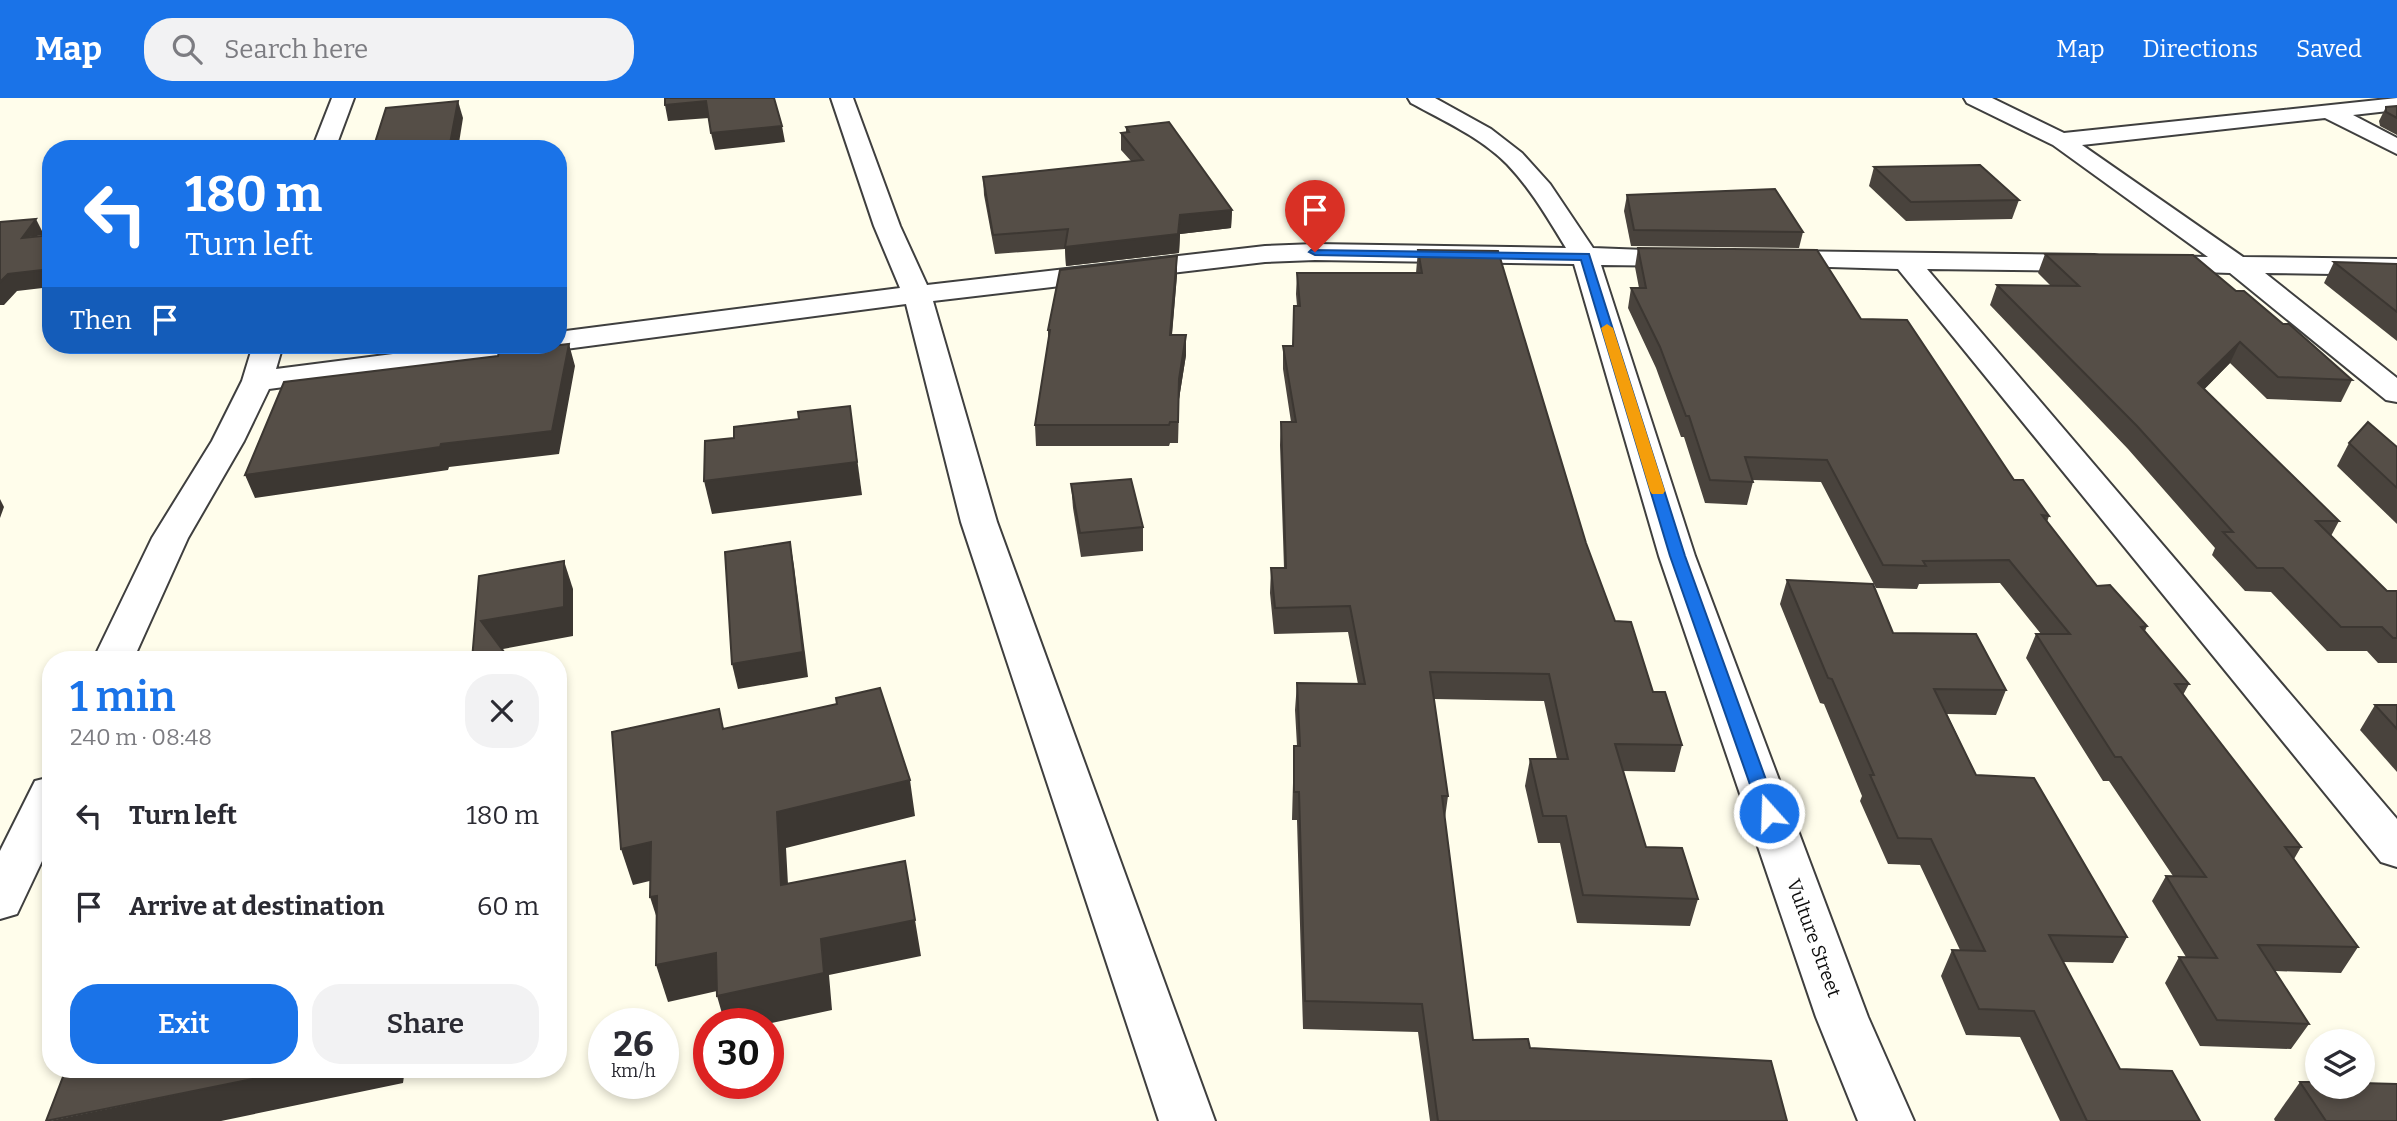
<!DOCTYPE html>
<meta charset="utf-8">
<style>
:root{--surface:#fff;--page:#f2f2f3;--text:#2b2b33;--muted:#7c7c81;--accent:#1a73e8}
body{margin:0;font-family:Bitter,serif;background:var(--page);color:var(--text);height:100vh;display:flex;flex-direction:column;font-size:26px;white-space:nowrap}
*{box-sizing:border-box;margin:0}
p{font-size:23px;color:var(--muted)}
.icon{flex:none;width:38px;height:38px;fill:none;stroke:currentColor;stroke-width:2;stroke-linecap:round;stroke-linejoin:round}
.map{position:relative;flex:1;overflow:hidden}
.side{position:absolute;left:42px;top:553px;width:525px;height:427px;display:flex;flex-direction:column;background:var(--surface);border-radius:28px;box-shadow:0 4px 10px #0003}
.side>*{flex:none}
.guide{position:absolute;left:42px;top:42px;width:525px;height:214px;border-radius:28px;box-shadow:0 4px 10px #0003;background:#1a73e8;color:#fff;overflow:hidden}
.controls{position:absolute;left:2305px;top:931px;display:grid;gap:14px}
.controls a{display:grid;place-items:center;width:70px;height:70px;border-radius:50%;background:var(--surface);box-shadow:0 4px 10px #0003;font-size:35px}
.speed{position:absolute;left:588px;top:910px;display:flex;gap:14px;font-size:35px;font-weight:700;text-align:center}
.speed>*{display:grid;place-content:center;width:91px;height:91px;border-radius:50%;background:var(--surface);box-shadow:0 4px 10px #0003;line-height:1}
.speed small{font-size:18px;font-weight:400}
.speed .limit{border:10px solid #d22;background:#fff;color:#111}
.pin{position:absolute;display:grid;place-items:center;width:60px;height:60px;color:#fff;margin:-72px -30px;border-radius:50% 50% 50% 0;rotate:-45deg;box-shadow:0 0 7px #0007}
.pin .icon{rotate:45deg}
.me{position:absolute;width:77px;margin:-38px;rotate:340deg;stroke-linejoin:round;filter:drop-shadow(0 0 5px #0008)}
.turn{display:flex;align-items:center;gap:24px;height:147px;padding:0 28px;font-size:32px}
.turn .icon{width:91px;height:91px;stroke-width:2.5}
.turn b{display:block;font-size:49px;line-height:60px}
.then{display:flex;align-items:center;height:66px;padding:0 28px;background:#0003;gap:14px;font-size:26px}
.round{display:grid;place-items:center;flex:none;width:74px;height:74px;border-radius:28px;background:var(--page)}
.overview{display:flex;align-items:center;justify-content:space-between;height:119px;padding:0 28px}
h1{font-size:42px;font-weight:600;line-height:52px;color:var(--accent)}
.cta{display:flex;gap:14px;margin-top:auto;padding:14px 28px}
.cta a{flex:1;height:80px;border-radius:28px;background:var(--accent);color:#fff;font-size:28px;font-weight:600;line-height:80px;text-align:center}
.cta a+a{background:var(--page);color:var(--text)}
ul{padding:0;list-style:none}
li{display:flex;align-items:center;gap:21px;height:91px;padding:0 28px}
li div{flex:1}
li b{display:block;font-size:26px}
li em{font-style:normal}
header{display:flex;align-items:center;gap:42px;box-sizing:border-box;height:98px;padding:0 35px;background:var(--accent);color:#fff}
header strong{font-size:33px}
nav{display:flex;gap:38px;margin-inline-start:auto;font-size:24px}
.search{width:490px;height:63px;background:var(--page);display:flex;align-items:center;gap:18px;box-sizing:border-box;padding:0 24px;border-radius:28px;color:var(--muted);font-size:26px}
.map>svg:first-child{display:block}
</style>
<header>
<strong>Map</strong>
<div class="search"><svg class="icon" aria-label="search" viewBox="0 0 24 24"><circle cx="10" cy="10" r="6"/><path d="M15 15l6 6"/></svg>Search here</div>
<nav><a>Map</a><a>Directions</a><a>Saved</a></nav>
</header>
<div class="map">
<svg width="2397" height="1023" viewBox="0 0 2397 1023">
<rect width="100%" height="100%" fill="#fffdeb"/>
<g fill="none" stroke-linecap="round" stroke-linejoin="round">
<defs>
<g id="minor">
<path d="M 332,0 L 354,0 L 335,51 L 312,51 Z"/>
<path d="M 831,0 L 853,0 L 900,128 L 927,187 L 1265,148 L 1315,146 L 1566,150 C 1548,121 1531,91 1507,66 C 1480,39 1444,23 1411,5 L 1408,0 L 1435,0 L 1491,31 L 1522,55 L 1550,86 L 1593,150 L 1697,154 L 1701,160 L 1697,166 L 1688,168 L 1601,167 L 1695,458 L 1868,919 L 1914,1023 L 1858,1023 L 1816,919 L 1659,458 L 1574,166 L 1315,162 L 1265,164 L 933,203 L 997,424 L 1215,1023 L 1159,1023 L 961,424 L 906,206 L 558,252 L 546,247 L 558,247 L 558,234 L 900,190 L 874,128 Z"/>
<path d="M 1964,0 L 1992,0 L 2064,35 L 2397,0 L 2397,12 L 2353,17 L 2397,40 L 2397,56 L 2325,20 L 2082,47 L 2243,159 L 2397,161 L 2397,177 L 2265,175 L 2397,280 L 2397,304 L 2386,302 L 2230,175 L 2141,172 L 2138,166 L 2141,160 L 2151,158 L 2208,159 L 2053,47 L 1967,5 Z"/>
<path d="M 1769,153 L 2094,157 L 2104,159 L 2107,165 L 2104,171 L 2094,173 L 1927,171 L 2397,721 L 2397,769 L 2381,764 L 1898,171 L 1760,167 L 1756,161 L 1760,155 Z"/>
<path d="M 253,247 L 283,247 L 276,271 L 463,247 L 544,247 L 539,253 L 529,256 L 269,291 L 244,343 L 188,440 L 133,562 L 93,562 L 152,440 L 212,343 L 242,283 Z"/>
<path d="M 51,679 L 51,744 L 17,816 L 0,821 L 0,753 L 35,683 Z"/>
</g>
</defs>
<use href="#minor" stroke="#3f3f3f" stroke-width="4"/>
<use href="#minor" fill="#fff" fill-rule="evenodd"/>
</g>
<g fill="#49433d">
<path d="M 2397,8 L 2397,37 L 2380,28 L 2379,23 L 2386,9 Z"/>
<path d="M 1126,29 L 1232,112 L 1231,130 L 1180,136 L 1179,155 L 1066,168 L 1065,151 L 995,156 L 984,97 L 983,79 L 1131,63 L 1121,52 L 1121,35 L 1126,34 Z"/>
<path d="M 1874,69 L 2019,102 L 2012,121 L 1906,123 L 1869,88 Z"/>
<path d="M 1627,97 L 1803,134 L 1799,150 L 1631,148 L 1624,113 Z"/>
<path d="M 1638,150 L 1861,221 L 2049,418 L 2047,424 L 2097,488 L 2147,528 L 2145,533 L 2189,586 L 2183,597 L 2301,749 L 2294,761 L 2358,849 L 2341,875 L 2275,873 L 2309,926 L 2291,951 L 2200,948 L 2165,885 L 2179,859 L 2186,859 L 2152,803 L 2166,778 L 2173,778 L 2109,683 L 2103,683 L 2026,560 L 2036,536 L 2041,536 L 2000,485 L 1919,486 L 1917,491 L 1876,490 L 1821,384 L 1752,382 L 1753,384 L 1747,407 L 1705,405 L 1684,339 L 1681,339 L 1656,270 L 1628,210 L 1631,190 L 1639,190 L 1635,169 Z"/>
<path d="M 1418,152 L 1586,445 L 1615,523 L 1682,647 L 1675,674 L 1623,673 L 1646,749 L 1698,801 L 1690,828 L 1577,825 L 1560,745 L 1538,745 L 1525,688 L 1530,661 L 1557,661 L 1544,603 L 1434,601 L 1448,698 L 1445,720 L 1473,942 L 1530,950 L 1787,1023 L 1430,1023 L 1418,934 L 1303,931 L 1297,722 L 1292,722 L 1294,648 L 1297,648 L 1295,612 L 1297,585 L 1358,586 L 1348,534 L 1274,536 L 1270,495 L 1271,470 L 1284,470 L 1280,347 L 1281,324 L 1291,324 L 1283,271 L 1283,248 L 1293,248 L 1297,208 L 1296,196 L 1297,175 L 1416,175 Z"/>
<path d="M 2045,156 L 2236,193 L 2352,282 L 2341,304 L 2267,301 L 2230,265 L 2204,291 L 2339,423 L 2331,438 L 2387,493 L 2397,493 L 2397,565 L 2378,565 L 2367,553 L 2327,553 L 2271,494 L 2245,493 L 2212,457 L 2215,450 L 2128,351 L 1990,207 L 1997,187 L 2050,187 L 2038,175 Z"/>
<path d="M 1177,158 L 1177,177 L 1172,237 L 1186,237 L 1186,257 L 1179,301 L 1178,345 L 1170,345 L 1169,348 L 1036,348 L 1035,327 L 1048,243 L 1048,232 Z"/>
<path d="M 2334,164 L 2397,166 L 2397,243 L 2324,185 Z"/>
<path d="M 2349,345 L 2397,349 L 2397,426 L 2337,368 Z"/>
<path d="M 1071,386 L 1143,429 L 1143,453 L 1081,459 L 1073,410 Z"/>
<path d="M 1787,482 L 2006,592 L 1996,617 L 1947,616 L 1976,677 L 2127,839 L 2113,865 L 2063,864 L 2120,971 L 2200,1023 L 2060,1023 L 2020,939 L 1966,937 L 1941,878 L 1952,852 L 1960,852 L 1920,767 L 1888,766 L 1860,703 L 1862,698 L 1824,606 L 1820,605 L 1780,506 Z"/>
<path d="M 2375,607 L 2397,607 L 2397,674 L 2360,632 Z"/>
<path d="M 2300,984 L 2397,1023 L 2275,1023 L 2274,1021 Z"/>
</g>
<g fill="#3c3732">
<path d="M 458,3 L 463,20 L 458,51 L 449,51 Z"/>
<path d="M 706,3 L 709,20 L 668,23 L 665,7 Z"/>
<path d="M 782,28 L 785,44 L 715,52 L 711,35 Z"/>
<path d="M 1232,112 L 1231,130 L 1180,136 L 1179,155 L 1066,168 L 1065,149 L 1180,117 Z"/>
<path d="M 36,121 L 44,137 L 22,140 Z"/>
<path d="M 1177,158 L 1177,177 L 1170,257 L 1170,237 Z"/>
<path d="M 51,171 L 51,189 L 17,193 L 4,207 L 0,207 L 0,184 L 8,176 Z"/>
<path d="M 1186,237 L 1186,257 L 1179,301 L 1178,345 L 1179,281 Z"/>
<path d="M 2240,244 L 2230,265 L 2189,307 L 2198,285 Z"/>
<path d="M 569,246 L 575,268 L 559,356 L 449,369 L 448,372 L 255,400 L 245,377 L 441,346 Z"/>
<path d="M 850,308 L 862,397 L 712,416 L 704,383 Z"/>
<path d="M 0,401 L 4,409 L 0,420 Z"/>
<path d="M 790,444 L 794,468 L 808,579 L 738,591 L 732,566 Z"/>
<path d="M 564,463 L 573,491 L 573,538 L 492,553 L 481,523 Z"/>
<path d="M 910,682 L 915,718 L 786,750 L 790,823 L 781,787 L 777,714 Z"/>
<path d="M 651,744 L 662,780 L 633,787 L 621,751 Z"/>
<path d="M 657,798 L 662,836 L 650,799 Z"/>
<path d="M 915,822 L 921,858 L 829,877 L 832,912 L 767,926 L 725,926 L 717,898 L 821,841 Z"/>
<path d="M 716,855 L 726,891 L 668,904 L 656,867 Z"/>
<path d="M 301,971 L 405,971 L 403,985 L 221,1023 L 49,1023 Z"/>
</g>
<g fill="#554e47" stroke="#3c3732" stroke-width="2">
<path d="M 665,0 L 774,0 L 782,28 L 711,35 L 706,3 L 665,7 Z"/>
<path d="M 458,3 L 449,51 L 373,51 L 386,10 Z"/>
<path d="M 2397,8 L 2397,20 L 2386,14 L 2386,9 Z"/>
<path d="M 1169,24 L 1232,112 L 1180,117 L 1178,136 L 1065,149 L 1068,131 L 993,137 L 983,79 L 1143,62 L 1121,35 L 1129,34 L 1126,29 Z"/>
<path d="M 1980,67 L 2019,102 L 1911,104 L 1874,69 Z"/>
<path d="M 1775,91 L 1803,134 L 1634,132 L 1627,97 Z"/>
<path d="M 36,121 L 22,140 L 51,137 L 51,171 L 8,176 L 0,184 L 0,124 Z"/>
<path d="M 1638,150 L 1817,152 L 1861,221 L 1907,222 L 2014,382 L 2023,382 L 2049,418 L 2042,417 L 2097,488 L 2110,487 L 2147,528 L 2141,529 L 2189,586 L 2175,586 L 2301,749 L 2285,749 L 2358,849 L 2258,847 L 2309,926 L 2217,922 L 2179,859 L 2217,860 L 2166,778 L 2206,779 L 2121,659 L 2115,659 L 2036,536 L 2070,536 L 2009,462 L 1923,463 L 1926,468 L 1883,467 L 1827,362 L 1745,359 L 1753,384 L 1710,382 L 1689,318 L 1686,318 L 1660,249 L 1631,190 L 1646,190 Z"/>
<path d="M 1418,152 L 1498,153 L 1586,445 L 1615,523 L 1631,524 L 1653,594 L 1665,594 L 1682,647 L 1615,646 L 1646,749 L 1682,750 L 1698,801 L 1583,797 L 1566,718 L 1543,718 L 1530,661 L 1568,661 L 1549,576 L 1430,574 L 1448,698 L 1442,698 L 1473,942 L 1528,941 L 1530,950 L 1771,963 L 1787,1023 L 1438,1023 L 1422,906 L 1305,903 L 1299,694 L 1294,694 L 1294,648 L 1300,648 L 1297,585 L 1365,586 L 1350,508 L 1275,510 L 1271,470 L 1286,470 L 1281,324 L 1296,324 L 1283,248 L 1293,248 L 1294,208 L 1300,208 L 1297,175 L 1422,175 Z"/>
<path d="M 2045,156 L 2193,157 L 2236,193 L 2244,193 L 2283,226 L 2289,226 L 2352,282 L 2278,279 L 2240,244 L 2198,285 L 2339,423 L 2316,423 L 2387,493 L 2397,493 L 2397,540 L 2393,540 L 2382,529 L 2341,529 L 2283,470 L 2257,470 L 2223,434 L 2233,434 L 2137,328 L 1997,187 L 2079,188 Z"/>
<path d="M 1177,158 L 1170,237 L 1186,237 L 1179,281 L 1178,324 L 1170,324 L 1169,327 L 1035,327 L 1050,232 L 1048,232 L 1060,172 Z"/>
<path d="M 2334,164 L 2397,166 L 2397,214 Z"/>
<path d="M 569,246 L 552,333 L 441,346 L 440,349 L 245,377 L 284,284 L 498,258 L 499,254 Z"/>
<path d="M 850,308 L 857,364 L 704,383 L 705,343 L 734,340 L 734,329 L 799,321 L 798,314 Z"/>
<path d="M 2368,324 L 2397,349 L 2397,390 L 2349,345 Z"/>
<path d="M 1131,381 L 1143,429 L 1080,435 L 1071,386 Z"/>
<path d="M 790,444 L 803,554 L 732,566 L 725,454 Z"/>
<path d="M 564,463 L 564,509 L 481,523 L 510,562 L 472,562 L 479,478 Z"/>
<path d="M 1787,482 L 1873,486 L 1893,535 L 1976,536 L 2006,592 L 1934,591 L 1976,677 L 2034,680 L 2127,839 L 2049,837 L 2120,971 L 2172,973 L 2200,1023 L 2087,1023 L 2034,913 L 1979,911 L 1952,852 L 1985,853 L 1931,741 L 1898,740 L 1870,677 L 1874,677 L 1832,581 L 1828,580 Z"/>
<path d="M 880,590 L 910,682 L 777,714 L 781,787 L 905,763 L 915,822 L 821,841 L 824,875 L 717,898 L 716,855 L 656,867 L 657,798 L 650,799 L 651,744 L 621,751 L 612,634 L 719,611 L 723,631 L 837,606 L 836,600 Z"/>
<path d="M 2375,607 L 2397,607 L 2397,631 Z"/>
<path d="M 66,971 L 301,971 L 46,1023 Z"/>
<path d="M 2300,984 L 2317,984 L 2317,989 L 2362,989 L 2362,985 L 2397,986 L 2397,1023 L 2326,1023 Z"/>
</g>
<path fill="#1a73e8" stroke="#114b97" stroke-width="2" d="M 1311,152 L 1589,156 L 1685,458 L 1778,715 L 1776,719 L 1762,719 L 1760,715 L 1670,458 L 1581,162 L 1315,157 L 1309,154 Z"/>
<path fill="#f59e0b" d="M 1607,226 L 1613,230 L 1665,393 L 1663,396 L 1652,396 L 1650,393 L 1601,230 Z"/>
<g text-anchor="middle" dominant-baseline="central" stroke-width="7" stroke-linejoin="round" paint-order="stroke">
<g font-size="19" fill="#0c0c0c" stroke="#fff">
<text transform="translate(1814 840) rotate(70)">Vulture Street</text>
</g>
</g>
</svg>
<div class="controls">
<a><svg class="icon" aria-label="layers" viewBox="0 0 24 24"><path d="M12 4l9 5-9 5-9-5zM3 14l9 5 9-5"/></svg></a>
</div>
<div class="speed"><div>26<small>km/h</small></div><div class="limit">30</div></div>
<div class="pin" style="left:1315px;top:154px;background:#d93025"><svg class="icon" aria-label="arrive" viewBox="0 0 24 24"><path d="M6 21V4h12l-3 4 3 4H6"/></svg></div>
<svg class="me" style="left:1769px;top:715px" viewBox="-20 -20 40 40"><circle r="17" fill="#1a73e8" stroke="#fff" stroke-width="3"/><path d="M0-11L8 9 0 5-8 9z" fill="#fff"/></svg>
<div class="guide">
<div class="turn"><svg class="icon" aria-label="left" viewBox="0 0 24 24"><path d="M17 20v-9H6M10 6l-5 5 5 5"/></svg><div><b>180 m</b>Turn left</div></div>
<div class="then">Then<svg class="icon" aria-label="arrive" viewBox="0 0 24 24"><path d="M6 21V4h12l-3 4 3 4H6"/></svg></div>
</div>
<section class="side">
<div class="overview"><div><h1>1 min</h1><p>240 m · 08:48</p></div><a class="round"><svg class="icon" aria-label="close" viewBox="0 0 24 24"><path d="M6 6l12 12M18 6L6 18"/></svg></a></div>
<ul>
<li><svg class="icon" aria-label="left" viewBox="0 0 24 24"><path d="M17 20v-9H6M10 6l-5 5 5 5"/></svg><div><b>Turn left</b></div><em>180 m</em></li>
<li><svg class="icon" aria-label="arrive" viewBox="0 0 24 24"><path d="M6 21V4h12l-3 4 3 4H6"/></svg><div><b>Arrive at destination</b></div><em>60 m</em></li>
</ul>
<div class="cta"><a>Exit</a><a>Share</a></div>
</section>
</div>
